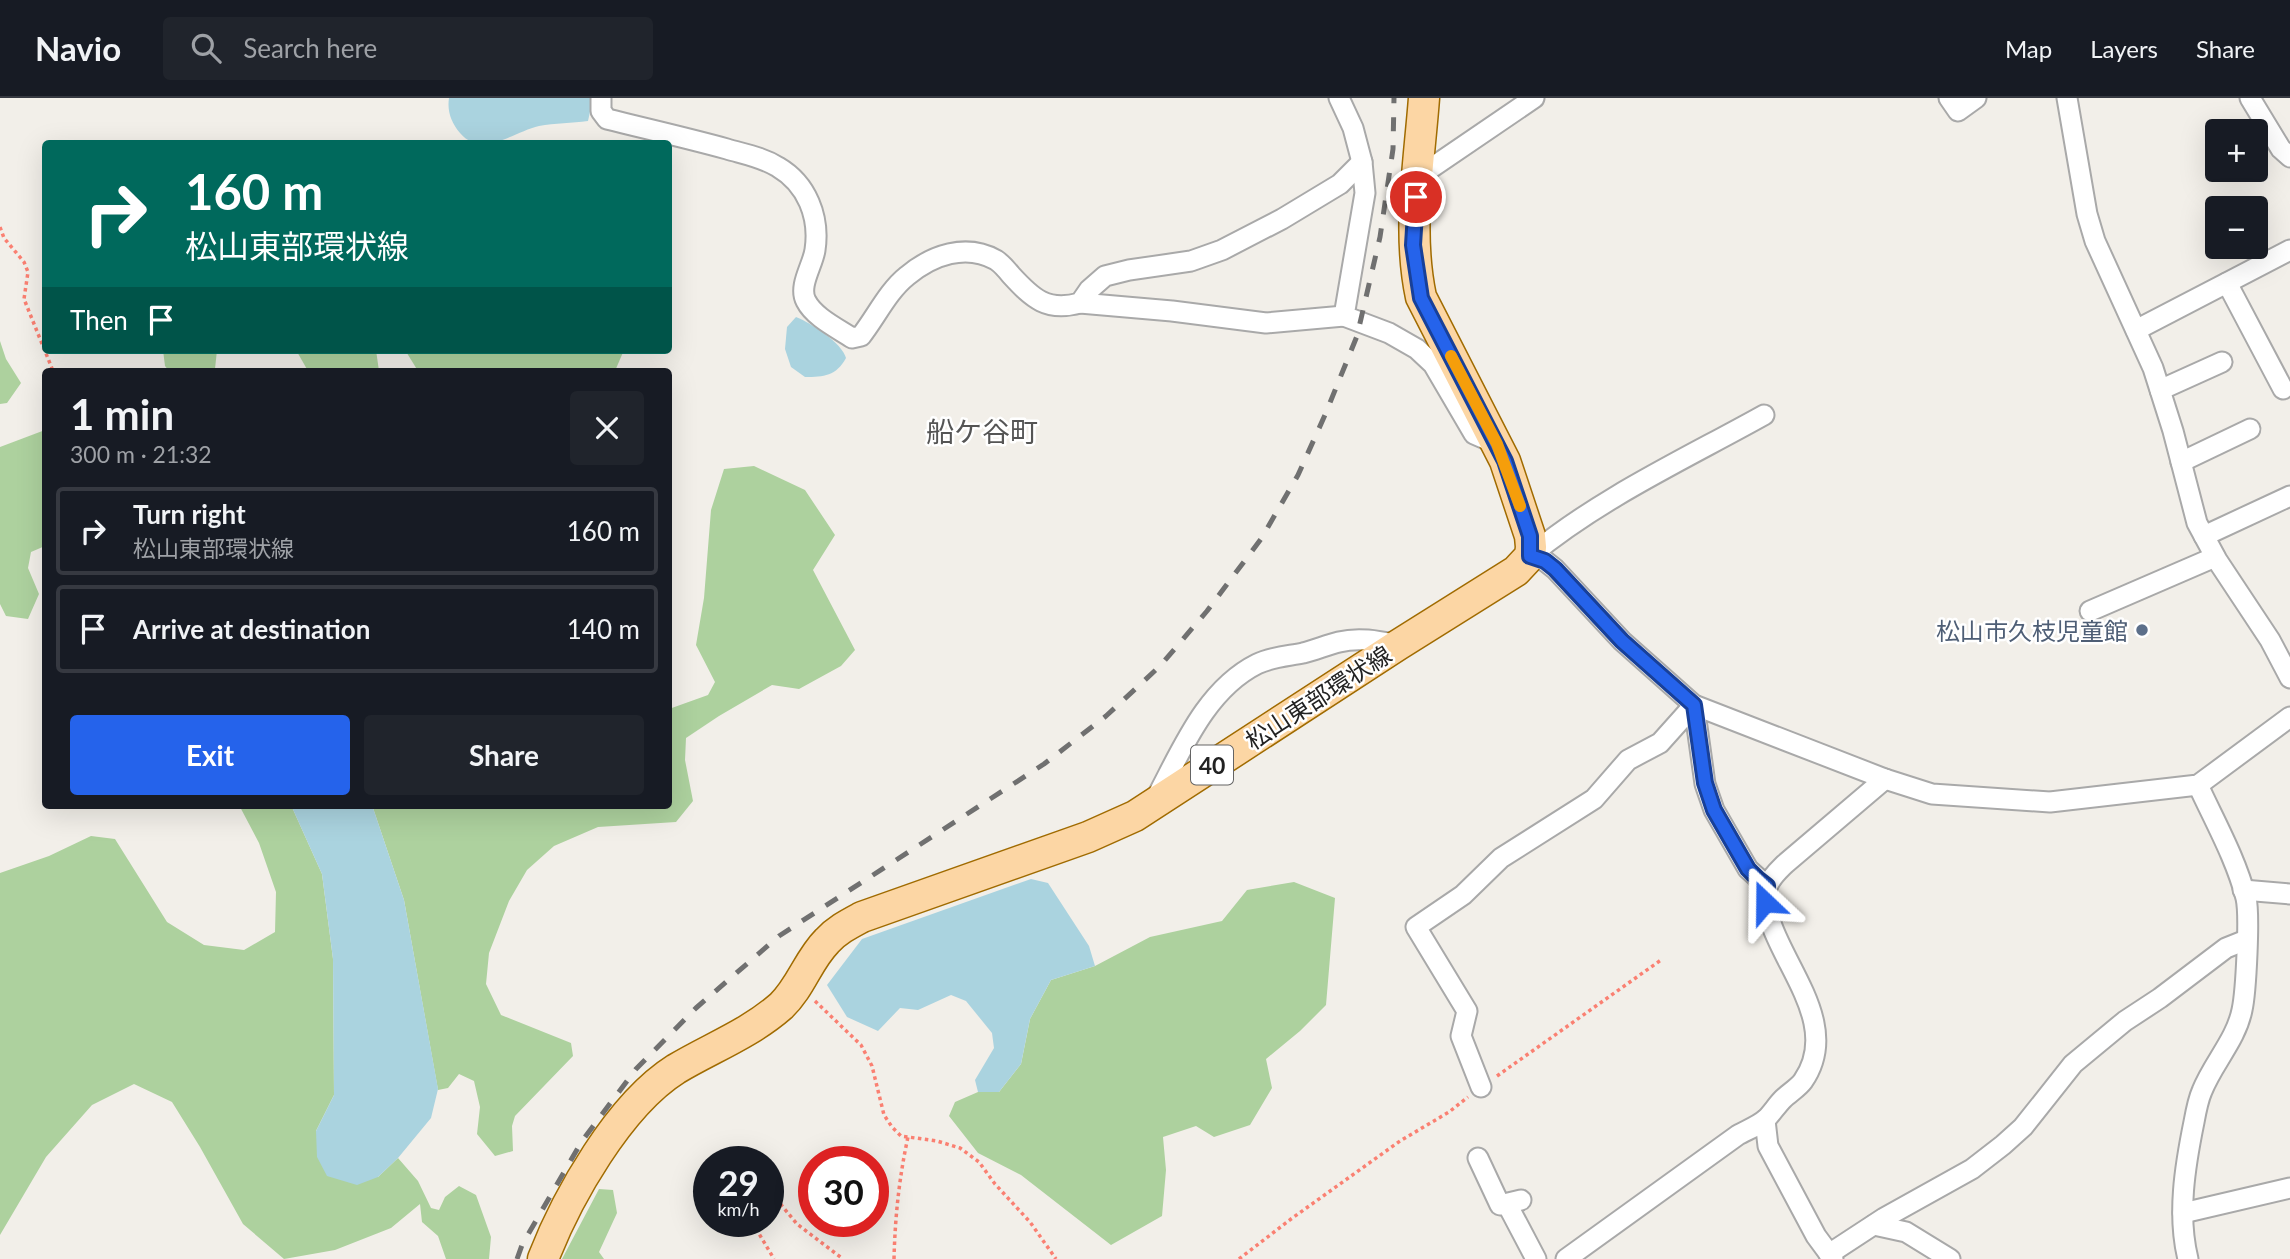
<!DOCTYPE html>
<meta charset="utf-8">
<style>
:root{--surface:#171b24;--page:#20242c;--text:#f1f3f6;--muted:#9ea1a6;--line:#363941;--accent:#2563eb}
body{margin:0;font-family:Lato,"Noto Sans JP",sans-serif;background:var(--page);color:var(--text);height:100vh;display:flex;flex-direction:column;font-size:26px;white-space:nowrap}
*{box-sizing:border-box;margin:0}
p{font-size:23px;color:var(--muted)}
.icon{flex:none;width:38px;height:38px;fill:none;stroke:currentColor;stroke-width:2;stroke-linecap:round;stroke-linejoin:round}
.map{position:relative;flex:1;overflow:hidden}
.drawer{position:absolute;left:42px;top:270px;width:630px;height:441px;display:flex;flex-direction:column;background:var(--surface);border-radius:7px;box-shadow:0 7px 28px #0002}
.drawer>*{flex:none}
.banner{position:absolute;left:42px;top:42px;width:630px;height:214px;border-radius:7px;box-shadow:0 7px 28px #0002;background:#00695c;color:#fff;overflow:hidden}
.fabs{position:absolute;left:2205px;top:21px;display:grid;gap:14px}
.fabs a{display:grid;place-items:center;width:63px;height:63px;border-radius:7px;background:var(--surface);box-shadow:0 7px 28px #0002;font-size:35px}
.speed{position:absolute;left:693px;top:1048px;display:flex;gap:14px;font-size:35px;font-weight:700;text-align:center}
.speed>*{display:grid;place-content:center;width:91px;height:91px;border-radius:50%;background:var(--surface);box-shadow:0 7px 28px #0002;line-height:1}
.speed small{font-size:18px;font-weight:400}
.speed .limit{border:10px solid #d22;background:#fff;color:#111}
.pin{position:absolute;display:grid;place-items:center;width:60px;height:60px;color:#fff;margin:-30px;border:4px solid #fff;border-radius:50%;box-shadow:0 2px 7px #0007}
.me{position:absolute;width:77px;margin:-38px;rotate:337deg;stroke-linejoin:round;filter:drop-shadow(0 0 5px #0008)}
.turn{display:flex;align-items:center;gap:24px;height:147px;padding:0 28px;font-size:32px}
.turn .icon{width:91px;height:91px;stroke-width:2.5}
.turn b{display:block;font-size:49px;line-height:60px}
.then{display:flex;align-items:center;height:66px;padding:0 28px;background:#0003;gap:14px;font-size:26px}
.round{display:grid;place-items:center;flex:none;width:74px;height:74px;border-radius:7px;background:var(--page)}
.headline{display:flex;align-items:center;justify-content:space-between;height:119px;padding:0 28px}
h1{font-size:42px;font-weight:700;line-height:52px}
.cta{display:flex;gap:14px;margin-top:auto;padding:14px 28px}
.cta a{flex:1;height:80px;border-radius:7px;background:var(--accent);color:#fff;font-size:28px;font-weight:700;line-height:80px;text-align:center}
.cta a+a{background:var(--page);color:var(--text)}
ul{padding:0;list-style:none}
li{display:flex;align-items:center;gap:21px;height:88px;margin:0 14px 10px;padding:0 14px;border:4px solid var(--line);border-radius:7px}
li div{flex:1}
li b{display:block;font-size:26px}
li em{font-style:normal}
header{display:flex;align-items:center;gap:42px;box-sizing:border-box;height:98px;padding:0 35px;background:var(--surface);border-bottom:2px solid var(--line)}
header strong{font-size:33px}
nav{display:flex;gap:38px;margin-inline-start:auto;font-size:24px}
.search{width:490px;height:63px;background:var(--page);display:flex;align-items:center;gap:18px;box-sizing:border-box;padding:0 24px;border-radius:7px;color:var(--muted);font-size:26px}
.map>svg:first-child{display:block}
</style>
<header>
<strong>Navio</strong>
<div class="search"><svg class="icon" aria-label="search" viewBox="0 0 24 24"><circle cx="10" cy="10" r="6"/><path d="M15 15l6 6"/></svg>Search here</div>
<nav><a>Map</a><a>Layers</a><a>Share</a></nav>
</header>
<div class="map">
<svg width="2290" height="1161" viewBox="0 0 2290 1161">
<rect width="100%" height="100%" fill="#f2efe9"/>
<g fill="#add19e">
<path d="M 0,243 L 6,261 L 21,285 L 7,305 L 0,306 Z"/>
<path d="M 163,252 L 217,252 L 215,271 L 169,273 L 165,268 Z"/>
<path d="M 296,252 L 376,252 L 379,273 L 308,273 Z"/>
<path d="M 405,252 L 624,252 L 615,273 L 418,273 Z"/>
<path d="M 45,332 L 45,448 L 31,454 L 28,470 L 39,496 L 28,521 L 6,518 L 0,506 L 0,349 Z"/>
<path d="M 754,368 L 805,392 L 835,437 L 813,472 L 855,552 L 841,568 L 799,591 L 772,587 L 719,618 L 686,640 L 685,662 L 693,703 L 676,724 L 598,729 L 554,748 L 527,772 L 509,803 L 489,855 L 486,886 L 501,917 L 571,945 L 573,958 L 515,1018 L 512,1028 L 513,1053 L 495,1058 L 477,1036 L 480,1009 L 474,983 L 459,976 L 448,990 L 438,992 L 404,802 L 372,707 L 668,707 L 669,611 L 708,597 L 715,584 L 696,547 L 704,500 L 711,412 L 724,371 Z"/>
<path d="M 239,707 L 291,707 L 322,776 L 333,861 L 334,997 L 316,1033 L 378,1079 L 398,1060 L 418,1083 L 431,1110 L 439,1112 L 445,1099 L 459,1088 L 476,1097 L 491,1139 L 489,1161 L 446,1161 L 438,1138 L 422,1124 L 420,1106 L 391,1130 L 335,1152 L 284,1161 L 243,1126 L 200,1049 L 172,1004 L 134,986 L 92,1007 L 46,1059 L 0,1137 L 0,775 L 49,758 L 91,738 L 115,741 L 167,824 L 204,847 L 244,852 L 275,834 L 276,794 L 259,745 Z"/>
<path d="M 1294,784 L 1335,800 L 1326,907 L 1300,933 L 1266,961 L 1272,990 L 1250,1027 L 1214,1039 L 1196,1028 L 1163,1039 L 1166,1072 L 1162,1118 L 1111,1147 L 1021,1077 L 978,1055 L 949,1018 L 955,1004 L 978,994 L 999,994 L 1021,966 L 1030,921 L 1051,882 L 1095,868 L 1150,839 L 1222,823 L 1247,792 Z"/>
<path d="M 599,1091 L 613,1092 L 617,1115 L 599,1154 L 604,1161 L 562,1161 Z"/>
</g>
<g fill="#aad3df">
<path d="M 449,0 L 593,0 L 588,23 C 572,25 555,25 539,28 C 513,34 482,61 460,35 C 451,24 447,13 449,0 Z"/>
<path d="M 796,219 C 811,225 842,245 846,260 C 836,278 824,279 805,279 L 791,269 L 785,251 L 787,229 Z"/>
<path d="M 291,707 L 372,707 L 404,802 L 438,991 L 431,1020 L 398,1060 L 378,1079 L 357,1087 L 327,1078 L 317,1059 L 316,1033 L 334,997 L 333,861 L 322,776 Z"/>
<path d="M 1031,781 L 1048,785 L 1089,848 L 1095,868 L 1051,882 L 1030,921 L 1021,966 L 999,994 L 978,994 L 975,982 L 994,950 L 992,935 L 966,903 L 951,897 L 918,912 L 900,910 L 878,933 L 847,919 L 827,887 L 862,841 Z"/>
</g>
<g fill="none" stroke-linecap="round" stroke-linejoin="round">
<defs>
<g id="street">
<path d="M 601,0 L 601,13 L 607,21 C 647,31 687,40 727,51 C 744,56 762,59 778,69 C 807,86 820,119 815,152 C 813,167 798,188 806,203 C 814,219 837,230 852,240 L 861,238 C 876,219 888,193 907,178 C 932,157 966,145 996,162 C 1002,166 1007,172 1011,177 C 1033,201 1047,214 1080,205 L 1089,192 L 1105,178 L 1129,172 L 1191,163 L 1222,152 L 1282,121 L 1340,86 L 1362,64"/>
<path d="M 1339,0 L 1353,30 L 1362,64 L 1365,95 L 1344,218 L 1389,235 L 1417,251 L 1433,266 L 1474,336 L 1497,346"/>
<path d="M 1949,0 L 1958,13 L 1976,0"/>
<path d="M 2067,0 L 2087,116 L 2095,143 L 2153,270 L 2173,333 L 2197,425 L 2217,462 L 2270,542 L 2290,580"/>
<path d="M 2250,0 L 2281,51 L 2290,59"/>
<path d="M 1418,79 L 1534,0"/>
<path d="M 2227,185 L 2283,291"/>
<path d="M 1080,205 L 1172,213 L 1266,225 L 1344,218"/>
<path d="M 2136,232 L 2290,152"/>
<path d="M 2160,292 L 2222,264"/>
<path d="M 1764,317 C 1685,361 1600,400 1530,458 L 1545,463 L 1555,471 L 1622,543 L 1694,607 L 1885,681 L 1932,696 L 2050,704 L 2198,687 L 2290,619"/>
<path d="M 2181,364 L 2250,331"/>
<path d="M 2204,438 L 2290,398"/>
<path d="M 2090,513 L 2215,459"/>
<path d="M 1694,607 L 1705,686 L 1714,712 L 1748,771 L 1767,788"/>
<path d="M 1155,702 C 1181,654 1205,592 1257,566 C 1271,559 1288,558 1303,555 C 1315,552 1327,547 1339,544 C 1359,539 1378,543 1398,547"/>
<path d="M 2243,792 L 2290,796"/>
<path d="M 1481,989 L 1461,938 L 1467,913 L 1416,829 L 1463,797 L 1501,760 L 1594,701 L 1628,662 L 1660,645 L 1694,607"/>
<path d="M 1765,1022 L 1768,1048 L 1816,1138 L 1833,1161"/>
<path d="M 1478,1060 L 1500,1107 L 1521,1102"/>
<path d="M 1507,1106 L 1536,1161"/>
<path d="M 2183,1115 L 2290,1090"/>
<path d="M 1874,1127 L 1906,1134 L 1950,1161"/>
<path d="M 1829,1156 L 1884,1120 L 1972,1071 L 2003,1047 L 2023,1029 L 2073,966 L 2125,923 L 2160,900 L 2226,850 L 2246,842"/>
<path d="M 1566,1161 L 1738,1037 C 1747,1032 1758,1028 1766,1021 C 1772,1015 1777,1007 1783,1001 C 1789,995 1798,990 1803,983 C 1839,931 1790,877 1772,828 C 1768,815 1762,800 1768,787 C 1772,778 1779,772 1785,766 L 1885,681"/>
<path d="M 2188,1161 C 2177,1117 2185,1068 2194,1024 C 2196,1013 2198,1002 2202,993 C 2213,965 2236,942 2242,912 C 2246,894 2250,817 2246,800 C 2236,761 2215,724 2198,687"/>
</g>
<path id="primary" d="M 543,1161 C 567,1099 619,1007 676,971 C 711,950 749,936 781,908 C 801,889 808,862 827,843 C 837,832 849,826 862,819 L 1088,739 L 1135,718 L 1398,547 L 1516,473 L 1530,458 L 1531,449 L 1530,438 L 1505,363 L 1421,199 C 1407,133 1419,67 1424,0"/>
</defs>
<use href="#street" stroke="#a9a9a9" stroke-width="23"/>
<use href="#primary" stroke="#a06b00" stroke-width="33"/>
<g stroke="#fa8072" stroke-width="3.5" stroke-dasharray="3.5 3.5" stroke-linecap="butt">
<path d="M 0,129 L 4,140 L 24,164 L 28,174 L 24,201 L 53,273"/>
<path d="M 815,903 L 861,947 L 872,968 L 884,1017 L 892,1029 L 901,1038 L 937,1043 L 960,1050 L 979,1064 L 995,1086 L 1030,1124 L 1056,1161"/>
<path d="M 1497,978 L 1661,862"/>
<path d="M 768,1101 L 778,1103 L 797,1126 L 843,1161"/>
<path d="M 754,1124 L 755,1129 L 774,1161"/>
<path d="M 894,1161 C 895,1120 899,1080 908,1039"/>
<path d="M 1239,1161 L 1291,1121 L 1400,1043 L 1449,1014 L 1468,999"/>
</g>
<use href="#street" stroke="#fff" stroke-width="19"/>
<use href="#primary" stroke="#fcd6a4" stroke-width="30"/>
<path stroke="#707070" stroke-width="5" stroke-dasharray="14 14" stroke-linecap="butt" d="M 517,1161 L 522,1147 L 582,1043 L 636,971 L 696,910 L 779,838 L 1044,666 L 1106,618 L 1160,568 L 1207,513 L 1261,441 L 1298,377 L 1325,317 L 1357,238 L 1380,139 L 1393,51 L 1394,0"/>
</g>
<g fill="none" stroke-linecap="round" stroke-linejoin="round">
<defs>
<path id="route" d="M 1416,99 L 1413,147 L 1421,200 L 1505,363 L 1530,438 L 1530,458 L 1545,463 L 1555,471 L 1622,543 L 1694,607 L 1705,685 L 1714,712 L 1748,771 L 1758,781 L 1767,788 L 1765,804"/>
</defs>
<use href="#route" stroke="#184099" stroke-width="18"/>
<use href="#route" stroke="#2563eb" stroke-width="12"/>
<path stroke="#f59e0b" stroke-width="12" d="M 1451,258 L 1497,346 L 1520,408"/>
</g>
<circle fill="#5c6f8a" stroke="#fff" stroke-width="2.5" cx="2142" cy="532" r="7"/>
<g text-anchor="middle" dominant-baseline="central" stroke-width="5" stroke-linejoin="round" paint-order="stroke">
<rect fill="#fff" stroke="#646464" stroke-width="2" x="1191" y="647.5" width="42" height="39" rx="5"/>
<g font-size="23" font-weight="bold" fill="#222">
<text x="1212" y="667">40</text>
</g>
<g font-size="24" fill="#4e5e75" stroke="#fff" text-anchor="end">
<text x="2128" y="532">松山市久枝児童館</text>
</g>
<g font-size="24" fill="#222" stroke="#fff">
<text transform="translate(1318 599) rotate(-33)">松山東部環状線</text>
</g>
<g font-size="28" fill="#555" stroke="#fff">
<text x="982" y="333">船ケ谷町</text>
</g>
</g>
</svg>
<div class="fabs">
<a>+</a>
<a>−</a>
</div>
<div class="speed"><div>29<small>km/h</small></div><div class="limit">30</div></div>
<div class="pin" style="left:1416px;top:99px;background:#d93025"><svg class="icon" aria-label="arrive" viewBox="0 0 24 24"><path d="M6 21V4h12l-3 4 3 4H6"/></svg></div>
<svg class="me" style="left:1765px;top:804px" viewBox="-20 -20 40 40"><path d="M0-17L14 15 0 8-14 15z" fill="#2563eb" stroke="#fff" stroke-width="4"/></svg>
<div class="banner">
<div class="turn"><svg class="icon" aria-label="right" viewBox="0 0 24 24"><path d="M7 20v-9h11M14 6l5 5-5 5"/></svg><div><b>160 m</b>松山東部環状線</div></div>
<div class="then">Then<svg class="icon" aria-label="arrive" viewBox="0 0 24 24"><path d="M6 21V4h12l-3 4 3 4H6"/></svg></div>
</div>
<section class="drawer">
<div class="headline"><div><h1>1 min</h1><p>300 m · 21:32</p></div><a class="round"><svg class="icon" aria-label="close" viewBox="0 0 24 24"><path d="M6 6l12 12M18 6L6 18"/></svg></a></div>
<ul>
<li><svg class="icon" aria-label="right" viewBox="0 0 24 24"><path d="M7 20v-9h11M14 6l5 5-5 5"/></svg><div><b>Turn right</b><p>松山東部環状線</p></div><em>160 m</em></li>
<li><svg class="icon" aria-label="arrive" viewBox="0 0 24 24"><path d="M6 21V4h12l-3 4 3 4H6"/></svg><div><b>Arrive at destination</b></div><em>140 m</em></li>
</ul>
<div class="cta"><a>Exit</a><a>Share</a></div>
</section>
</div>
